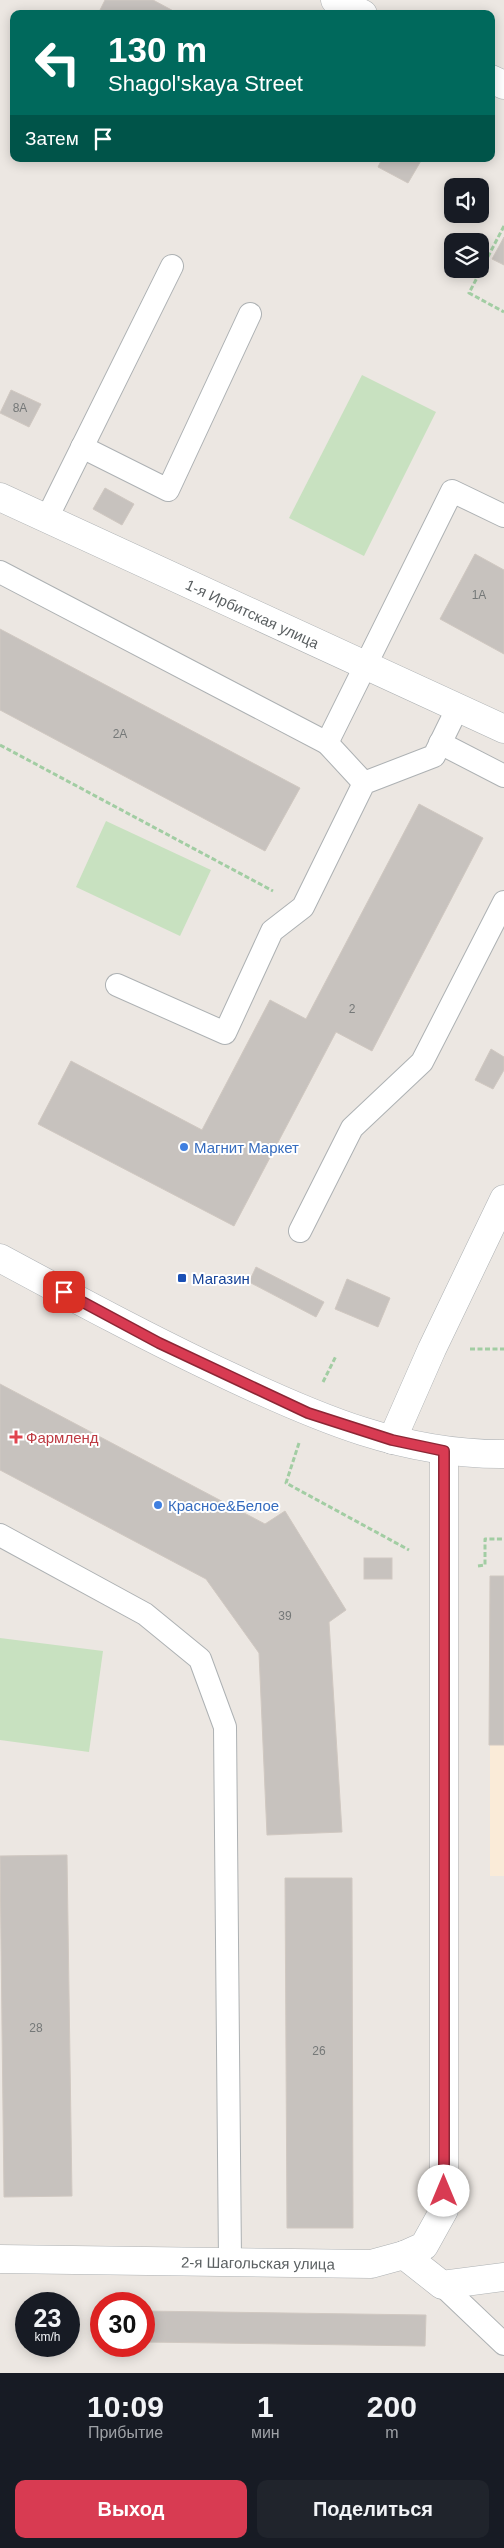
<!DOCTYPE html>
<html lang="ru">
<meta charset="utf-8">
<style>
:root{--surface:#171b24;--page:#20242c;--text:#f1f3f6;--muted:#9ea1a6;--accent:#d83b52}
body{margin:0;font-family:Helvetica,sans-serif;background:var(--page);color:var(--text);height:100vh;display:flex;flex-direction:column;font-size:19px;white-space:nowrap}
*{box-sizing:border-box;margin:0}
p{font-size:16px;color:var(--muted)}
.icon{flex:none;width:28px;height:28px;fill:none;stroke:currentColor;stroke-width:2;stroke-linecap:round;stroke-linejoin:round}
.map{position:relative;height:2373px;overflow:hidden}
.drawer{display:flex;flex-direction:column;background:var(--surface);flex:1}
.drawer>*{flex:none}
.guide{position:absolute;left:10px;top:10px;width:485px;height:152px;border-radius:10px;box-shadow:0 2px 12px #0003;background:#00695c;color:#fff;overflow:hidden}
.buttons{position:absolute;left:444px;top:178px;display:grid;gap:10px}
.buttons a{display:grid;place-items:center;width:45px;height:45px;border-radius:10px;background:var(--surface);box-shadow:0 2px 12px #0003;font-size:25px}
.speed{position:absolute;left:15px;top:2292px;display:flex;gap:10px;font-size:25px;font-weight:700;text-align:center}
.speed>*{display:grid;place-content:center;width:65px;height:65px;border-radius:50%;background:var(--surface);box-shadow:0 2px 12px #0003;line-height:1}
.speed small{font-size:12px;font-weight:400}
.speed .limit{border:8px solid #d22;background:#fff;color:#111}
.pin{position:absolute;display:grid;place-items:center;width:42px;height:42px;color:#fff;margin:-21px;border-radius:10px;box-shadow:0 2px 8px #0006}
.me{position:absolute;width:55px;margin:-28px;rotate:0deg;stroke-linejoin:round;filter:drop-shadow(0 0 4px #0008)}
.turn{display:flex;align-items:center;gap:18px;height:105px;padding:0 15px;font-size:22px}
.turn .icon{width:65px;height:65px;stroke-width:2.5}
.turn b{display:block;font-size:35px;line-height:42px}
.then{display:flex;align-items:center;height:48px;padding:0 15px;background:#0003;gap:10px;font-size:19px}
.eta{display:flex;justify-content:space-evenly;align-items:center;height:85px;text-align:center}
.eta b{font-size:30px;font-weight:600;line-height:35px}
.cta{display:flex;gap:10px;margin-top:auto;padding:10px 15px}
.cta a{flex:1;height:58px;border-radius:10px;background:var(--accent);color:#fff;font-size:20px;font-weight:600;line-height:58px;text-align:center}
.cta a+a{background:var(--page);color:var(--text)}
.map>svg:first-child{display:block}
</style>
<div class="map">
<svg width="504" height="2373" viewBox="0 0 504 2373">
<rect width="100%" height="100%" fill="#ece7e2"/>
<rect fill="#faebd8" x="490" y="1576" width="14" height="300"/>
<g fill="#c8e1c0">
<path d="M 362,375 L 436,412 L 364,556 L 289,518 Z"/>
<path d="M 106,821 L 211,870 L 180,936 L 76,887 Z"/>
<path d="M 0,1638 L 103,1651 L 89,1752 L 0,1740 Z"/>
</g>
<g fill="#c7c2be" stroke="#d0c8c1">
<path d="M 105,0 L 153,0 L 179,14 L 98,14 Z"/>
<path d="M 382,159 L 422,159 L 408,183 L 378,167 Z"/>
<path d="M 504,237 L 504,265 L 492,259 Z"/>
<path d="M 11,390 L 41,404 L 29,427 L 0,413 Z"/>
<path d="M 105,488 L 134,504 L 122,525 L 93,509 Z"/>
<path d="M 475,554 L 504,570 L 504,654 L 440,619 Z"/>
<path d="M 0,629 L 300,788 L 265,851 L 0,710 Z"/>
<path d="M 419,804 L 483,838 L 372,1051 L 336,1032 L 234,1226 L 38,1124 L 71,1061 L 202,1130 L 270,1000 L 306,1019 Z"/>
<path d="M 491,1049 L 504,1057 L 504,1070 L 493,1089 L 475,1080 Z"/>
<path d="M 256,1267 L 324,1302 L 316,1317 L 249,1282 Z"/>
<path d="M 347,1279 L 390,1298 L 378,1327 L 335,1309 Z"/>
<path d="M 0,1384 L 265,1524 L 285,1511 L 346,1610 L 329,1622 L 342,1832 L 267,1835 L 259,1653 L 206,1579 L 0,1470 Z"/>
<rect x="364" y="1558" width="28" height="21"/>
<path d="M 490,1576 L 504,1576 L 504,1745 L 489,1745 Z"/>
<path d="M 67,1855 L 72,2196 L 4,2197 L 0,1856 Z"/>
<path d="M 285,1878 L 352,1878 L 353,2228 L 287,2228 Z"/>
<path d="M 144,2311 L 426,2315 L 425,2346 L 144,2342 Z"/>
</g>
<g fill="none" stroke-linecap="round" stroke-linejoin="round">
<defs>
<g id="lane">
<path d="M 82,447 L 168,490 L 250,314"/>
<path d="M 47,518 L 172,266"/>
<path d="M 0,572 L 327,743 L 452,491 L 504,516"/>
<path d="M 327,743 L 364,783"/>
<path d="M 440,743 L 504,776"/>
<path d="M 117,985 L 225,1033 L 272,931 L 303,907 L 364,783 L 434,756 L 458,707"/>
<path d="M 300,1231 L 352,1128 L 422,1062 L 504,902"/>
<path d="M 0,1535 L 145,1614 L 200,1659 L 225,1727 L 230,2261"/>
<path d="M 442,2285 L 504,2344"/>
</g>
<g id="street">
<path d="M 335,0 L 363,14"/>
<path d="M 491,79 L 504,85"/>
<path id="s1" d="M 0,497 L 504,729"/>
<path d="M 392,1440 L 432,1349 L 504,1199"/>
<path d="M 404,2255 L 442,2285 L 504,2277"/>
<path id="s2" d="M 0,2259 L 371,2264 L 404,2255 L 424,2246 L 444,2210 L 444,1451"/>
</g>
<path id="secondary" d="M 0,1258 C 76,1299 152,1340 229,1376 C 318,1418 404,1455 504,1454"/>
</defs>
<use href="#lane" stroke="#adb1b3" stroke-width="24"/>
<use href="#street" stroke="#adb1b3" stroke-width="29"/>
<use href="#secondary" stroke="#afb3b6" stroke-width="29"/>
<g stroke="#a2cda3" stroke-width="3" stroke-dasharray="5 2.5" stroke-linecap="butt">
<path d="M 504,226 L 469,293 L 504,312"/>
<path d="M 0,745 L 273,891"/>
<path d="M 470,1349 L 504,1349"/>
<path d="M 323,1382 L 336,1356"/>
<path d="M 299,1443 L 286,1483 L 409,1550"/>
<path d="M 478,1566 L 485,1565 L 485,1539 L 504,1539"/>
</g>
<use href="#lane" stroke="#fff" stroke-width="22"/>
<use href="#street" stroke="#fff" stroke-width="28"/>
<use href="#secondary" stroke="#fff" stroke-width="28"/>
</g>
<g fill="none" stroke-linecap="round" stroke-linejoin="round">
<defs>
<path id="route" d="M 64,1292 L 159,1343 L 308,1413 L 392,1440 L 444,1451 L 444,2191"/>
</defs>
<use href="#route" stroke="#8c2635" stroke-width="12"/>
<use href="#route" stroke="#d83b52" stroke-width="9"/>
</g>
<g fill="#3f7fe0" stroke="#fff" stroke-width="2">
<circle cx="184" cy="1147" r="5"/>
<circle cx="158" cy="1505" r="5"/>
</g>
<rect fill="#1a4fb4" stroke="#fff" stroke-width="2" x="177" y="1273" width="10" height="10" rx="2.5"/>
<path fill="#e0444e" stroke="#fff" stroke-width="2" d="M13.5 1429.5h5v5h5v5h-5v5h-5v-5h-5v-5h5z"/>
<g text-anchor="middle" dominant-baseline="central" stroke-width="4" stroke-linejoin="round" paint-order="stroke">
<g font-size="12" fill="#757878">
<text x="20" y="408">8А</text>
<text x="479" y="595">1А</text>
<text x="120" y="734">2А</text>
<text x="352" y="1009">2</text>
<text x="285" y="1616">39</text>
<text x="36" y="2028">28</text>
<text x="319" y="2051">26</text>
</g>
<g font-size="15" fill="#5a5f61" stroke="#fff">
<text stroke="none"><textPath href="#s1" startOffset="278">1-я Ирбитская улица</textPath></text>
<text stroke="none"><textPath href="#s2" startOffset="258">2-я Шагольская улица</textPath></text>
</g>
<g font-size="15" fill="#366cbe" stroke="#fff" text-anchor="start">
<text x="194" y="1147">Магнит Маркет</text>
<text x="168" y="1505">Красное&amp;Белое</text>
</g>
<g font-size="15" fill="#164399" stroke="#fff" text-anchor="start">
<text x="192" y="1278">Магазин</text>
</g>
<g font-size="15" fill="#be3a42" stroke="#fff" text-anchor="start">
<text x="26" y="1437">Фармленд</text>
</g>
</g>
</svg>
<div class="buttons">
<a><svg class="icon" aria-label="sound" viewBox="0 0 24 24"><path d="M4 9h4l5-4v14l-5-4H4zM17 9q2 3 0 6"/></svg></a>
<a><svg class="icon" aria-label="layers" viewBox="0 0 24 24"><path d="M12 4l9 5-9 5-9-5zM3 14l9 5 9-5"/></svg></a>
</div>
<div class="speed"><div>23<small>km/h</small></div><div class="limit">30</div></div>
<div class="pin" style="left:64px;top:1292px;background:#d93025"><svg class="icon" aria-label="arrive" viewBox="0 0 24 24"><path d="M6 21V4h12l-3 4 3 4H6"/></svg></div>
<svg class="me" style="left:444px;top:2191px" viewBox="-20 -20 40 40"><circle r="19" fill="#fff"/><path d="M0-13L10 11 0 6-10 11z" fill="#d83b52"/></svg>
<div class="guide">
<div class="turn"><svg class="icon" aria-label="left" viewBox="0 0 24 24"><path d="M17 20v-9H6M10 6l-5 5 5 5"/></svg><div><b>130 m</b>Shagol'skaya Street</div></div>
<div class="then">Затем<svg class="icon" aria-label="arrive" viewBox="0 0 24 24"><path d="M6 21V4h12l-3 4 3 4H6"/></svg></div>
</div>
</div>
<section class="drawer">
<div class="eta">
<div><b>10:09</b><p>Прибытие</p></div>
<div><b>1</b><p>мин</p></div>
<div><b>200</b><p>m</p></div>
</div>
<div class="cta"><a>Выход</a><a>Поделиться</a></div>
</section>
